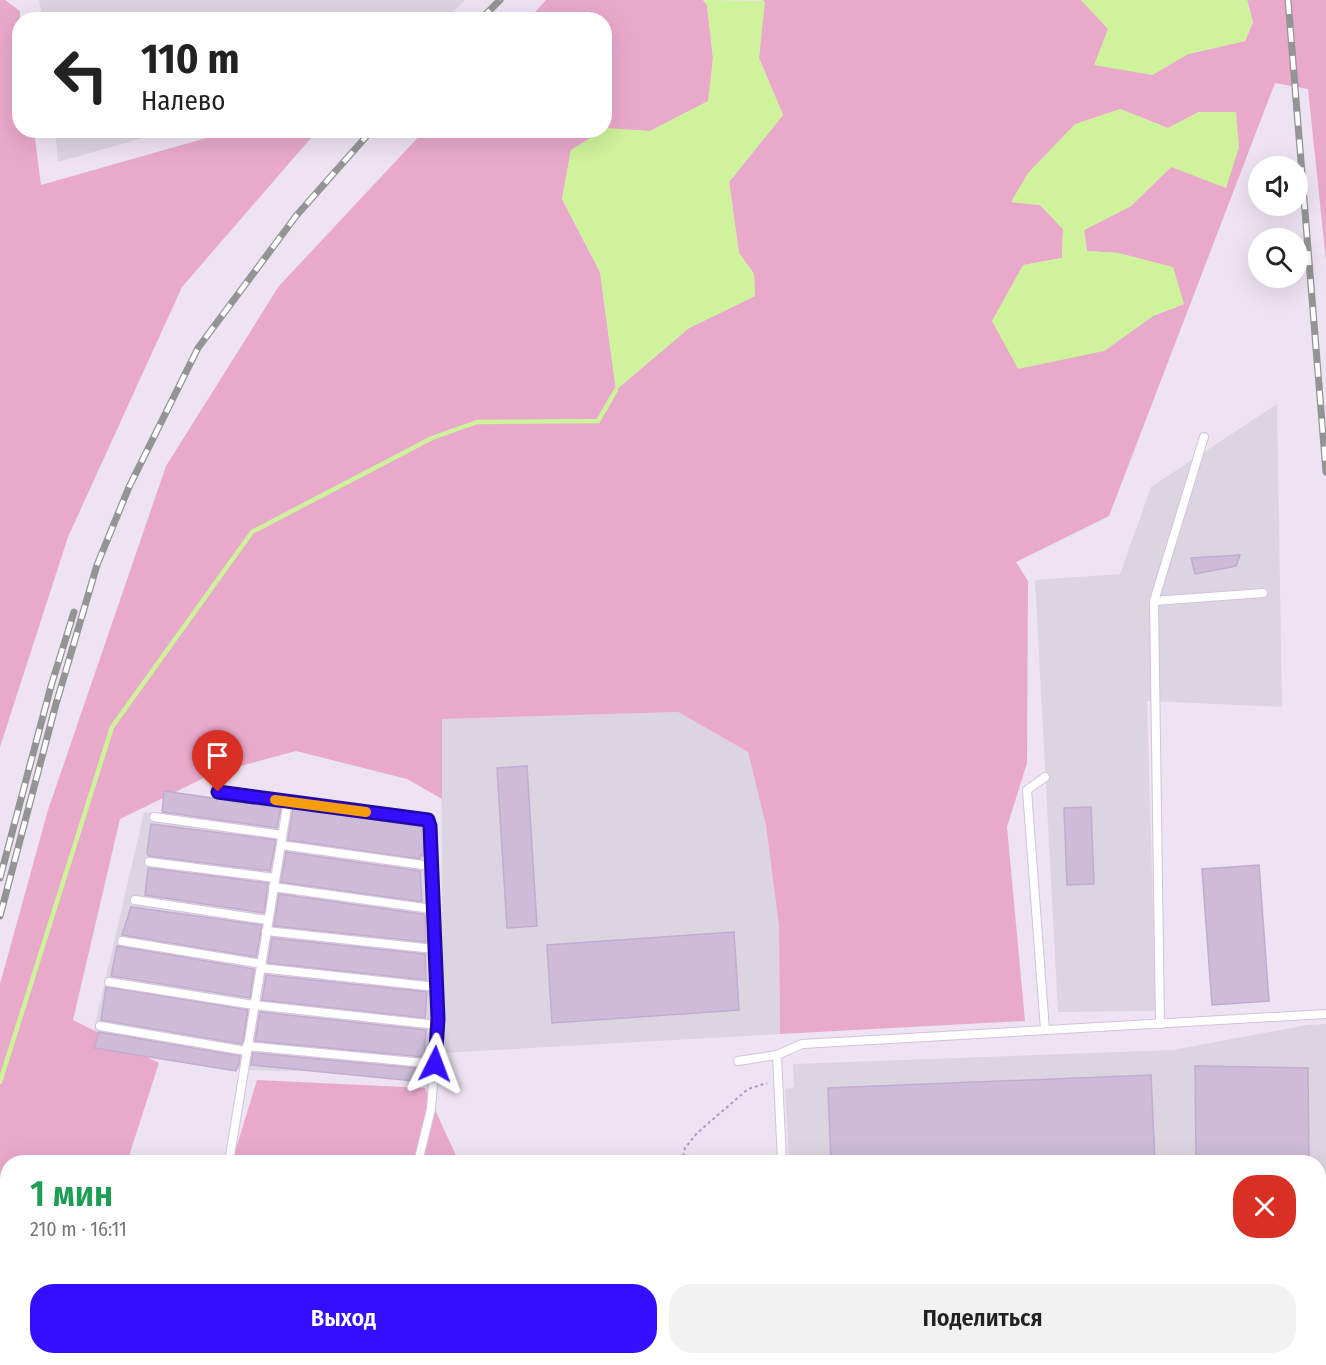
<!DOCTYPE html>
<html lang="ru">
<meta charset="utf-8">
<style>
:root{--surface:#fff;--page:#f2f2f2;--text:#222;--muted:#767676;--accent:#350dff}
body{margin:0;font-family:"Fira Sans Condensed",sans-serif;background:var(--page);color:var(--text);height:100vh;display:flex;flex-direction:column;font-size:22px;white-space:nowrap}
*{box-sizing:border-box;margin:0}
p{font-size:20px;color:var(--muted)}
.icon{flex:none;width:33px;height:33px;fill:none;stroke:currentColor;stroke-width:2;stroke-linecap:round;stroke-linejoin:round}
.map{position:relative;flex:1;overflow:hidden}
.details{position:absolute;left:0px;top:1155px;width:1326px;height:210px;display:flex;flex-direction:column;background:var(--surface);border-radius:24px 24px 0 0;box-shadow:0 6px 24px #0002}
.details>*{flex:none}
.guide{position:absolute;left:12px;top:12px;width:600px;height:126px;border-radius:24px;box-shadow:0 6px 24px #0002;background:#fff;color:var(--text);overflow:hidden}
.tools{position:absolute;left:1248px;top:156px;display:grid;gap:12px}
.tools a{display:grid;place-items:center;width:60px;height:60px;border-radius:50%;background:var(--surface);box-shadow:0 6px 24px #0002;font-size:30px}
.pin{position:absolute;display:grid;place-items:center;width:51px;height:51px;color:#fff;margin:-62px -26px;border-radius:50% 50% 50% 0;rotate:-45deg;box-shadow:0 0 6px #0007}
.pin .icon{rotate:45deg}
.me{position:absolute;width:66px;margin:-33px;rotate:3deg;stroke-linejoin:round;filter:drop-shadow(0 0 4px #0008)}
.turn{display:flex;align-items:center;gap:21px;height:126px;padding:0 30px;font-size:27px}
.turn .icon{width:78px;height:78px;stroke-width:2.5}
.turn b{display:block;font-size:42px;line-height:51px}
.round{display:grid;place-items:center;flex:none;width:63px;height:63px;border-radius:24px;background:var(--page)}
.head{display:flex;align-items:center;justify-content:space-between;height:102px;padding:0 30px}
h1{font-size:36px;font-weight:600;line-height:45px;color:#1e9e55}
.button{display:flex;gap:12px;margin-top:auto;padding:12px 30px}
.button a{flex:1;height:69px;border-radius:24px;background:var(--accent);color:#fff;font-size:24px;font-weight:600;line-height:69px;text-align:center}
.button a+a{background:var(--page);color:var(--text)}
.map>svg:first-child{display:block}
</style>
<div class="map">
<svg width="1326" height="1365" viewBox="0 0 1326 1365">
<rect width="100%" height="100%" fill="#eee3f2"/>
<path fill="#e7d7ee" d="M 0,1245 L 8,1358 L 679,1358 L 679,1365 L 0,1365 Z"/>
<g fill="#dcd5e1">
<path d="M 39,0 L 465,0 L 445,20 L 43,20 Z"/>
<path d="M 55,130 L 167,130 L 167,131 L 58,162 Z"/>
<path d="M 1277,404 L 1282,707 L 1147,701 L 1156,1011 L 1058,1012 L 1035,580 L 1120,574 L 1151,487 Z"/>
<path d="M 678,712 L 748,752 L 766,826 L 779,926 L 780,1034 L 443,1053 L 441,719 Z"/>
<path d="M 144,812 L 422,841 L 439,1052 L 423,1073 L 244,1070 L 92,1038 Z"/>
<path d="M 1326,1024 L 1326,1365 L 798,1365 L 798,1358 L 1318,1358 L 1318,1162 L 789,1162 L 785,1089 L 794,1087 L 793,1064 L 1173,1050 L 1307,1025 Z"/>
</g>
<g fill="#e9a9cb" fill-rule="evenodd">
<path d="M 0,0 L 5,0 L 20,11 L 20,130 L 34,131 L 41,185 L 231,131 L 317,131 L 182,287 L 68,537 L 0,747 Z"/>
<path d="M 546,0 L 703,0 L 707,5 L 713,58 L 709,101 L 650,131 L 605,130 L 604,20 L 528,20 Z"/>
<path d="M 763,0 L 1081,0 L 1152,75 L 1188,54 L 1245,41 L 1253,22 L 1247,0 L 1326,0 L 1326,261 L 1308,89 L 1275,83 L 1109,516 L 1016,562 L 1028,581 L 1027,763 L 1007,827 L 1025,1021 L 780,1034 L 779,926 L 766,826 L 748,752 L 678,712 L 442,719 L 442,799 L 407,779 L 296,751 L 214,773 L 120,819 L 73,1020 L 159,1063 L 127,1162 L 8,1162 L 7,1210 L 0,1211 L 0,984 L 48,810 L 166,466 L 279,286 L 424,131 L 603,131 L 571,150 L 562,199 L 600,272 L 616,390 L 689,328 L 755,296 L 754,274 L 739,253 L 729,182 L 783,115 L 759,58 ZM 1120,109 L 1168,128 L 1199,112 L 1171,167 L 1131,206 L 1084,230 L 1087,251 L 1119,253 L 1184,304 L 1153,316 L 1104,351 L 992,321 L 1024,265 L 1062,258 L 1063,229 L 1040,205 L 1012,202 Z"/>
<path d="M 257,1080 L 425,1088 L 459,1162 L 232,1162 Z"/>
<path d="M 7,1221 L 8,1358 L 90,1358 L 102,1365 L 0,1365 L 0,1222 Z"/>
<path d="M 401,1358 L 629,1358 L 632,1365 L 400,1365 Z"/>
</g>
<g fill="#cef39b">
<path d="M 703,0 L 765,1 L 759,58 L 783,115 L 729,182 L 739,253 L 754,274 L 755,296 L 689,328 L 616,390 L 600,272 L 562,199 L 571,150 L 607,128 L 650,131 L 708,101 L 713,58 L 707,5 Z"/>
<path d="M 1081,0 L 1247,0 L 1253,22 L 1245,41 L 1188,54 L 1152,75 L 1094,65 L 1108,29 Z"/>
<path d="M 1120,109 L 1168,128 L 1199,112 L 1236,112 L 1239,147 L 1226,188 L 1171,167 L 1131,206 L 1084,230 L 1087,251 L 1119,253 L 1173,267 L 1184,304 L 1153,316 L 1104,351 L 1018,369 L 992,321 L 1023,265 L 1062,258 L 1063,229 L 1040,205 L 1011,202 L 1028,173 L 1075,124 Z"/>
</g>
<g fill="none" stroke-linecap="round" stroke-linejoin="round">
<path stroke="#cef39b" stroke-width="4.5" d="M 0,1082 L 112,727 L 252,532 L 432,438 L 477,422 L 598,421 L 616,390"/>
</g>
<g fill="#cdbbd7" stroke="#c2abcf" stroke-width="1.5">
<path d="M 1240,555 L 1236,566 L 1195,574 L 1191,558 Z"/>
<path d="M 527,766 L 537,926 L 507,928 L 497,768 Z"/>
<path d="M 164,791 L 281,808 L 277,828 L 162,812 Z"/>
<path d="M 1091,807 L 1094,884 L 1067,885 L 1064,808 Z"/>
<path d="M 293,808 L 424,827 L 423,856 L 420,855 L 420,859 L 288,840 Z"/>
<path d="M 151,824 L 276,840 L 270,871 L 149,856 L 147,853 Z"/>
<path d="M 286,852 L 420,871 L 422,902 L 281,882 Z"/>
<path d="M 1259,865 L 1269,1001 L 1212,1005 L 1202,869 Z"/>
<path d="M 148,868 L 268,883 L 264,913 L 145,895 Z"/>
<path d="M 279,894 L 422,914 L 425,915 L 426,942 L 274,926 Z"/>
<path d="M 131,907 L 262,925 L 256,957 L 122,935 Z"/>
<path d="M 734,932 L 739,1010 L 552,1023 L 547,945 Z"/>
<path d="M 272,938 L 425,954 L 426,980 L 268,963 Z"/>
<path d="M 117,946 L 254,969 L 250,998 L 111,976 Z"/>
<path d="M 266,975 L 427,992 L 425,1018 L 262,1000 Z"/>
<path d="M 106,987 L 248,1010 L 243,1042 L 241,1044 L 101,1020 Z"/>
<path d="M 260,1012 L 426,1030 L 424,1057 L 255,1041 Z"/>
<path d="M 99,1032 L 240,1056 L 239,1064 L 236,1071 L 94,1048 Z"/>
<path d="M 253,1053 L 425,1069 L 424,1082 L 251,1065 Z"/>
<path d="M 1195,1066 L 1308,1068 L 1309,1162 L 1196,1162 Z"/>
<path d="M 1151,1075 L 1155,1162 L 831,1162 L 828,1088 Z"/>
</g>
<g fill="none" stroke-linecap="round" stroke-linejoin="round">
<defs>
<g id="service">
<path d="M 1154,601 L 1204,437"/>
<path d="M 1045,777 L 1027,790 L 1045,1030"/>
<path d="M 218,792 L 428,820 L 430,826 L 438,1019 L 431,1109 L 418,1162"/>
<path d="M 154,817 L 282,835"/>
<path d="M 281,845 L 430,866"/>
<path d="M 149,862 L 275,878"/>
<path d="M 273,887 L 432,909"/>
<path d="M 135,900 L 267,920"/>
<path d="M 266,931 L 434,949"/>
<path d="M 122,941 L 262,964"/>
<path d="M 261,968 L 436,987"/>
<path d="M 109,982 L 254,1005 L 437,1025"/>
<path d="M 1160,1024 L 1154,601 L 1263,593"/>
<path d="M 100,1026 L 246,1051"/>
<path d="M 247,1046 L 435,1064"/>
<path d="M 777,1055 L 782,1162"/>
<path d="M 738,1061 L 777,1055 L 802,1044 L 1326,1014"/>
<path d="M 229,1162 L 288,801"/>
<path d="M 0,1303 L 8,1297"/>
<path d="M 8,1358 L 8,1364 L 29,1365"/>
<path d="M 790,1358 L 790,1365"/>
</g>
</defs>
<use href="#service" stroke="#d4c2dc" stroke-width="10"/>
<g stroke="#b296c1" stroke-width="2" stroke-dasharray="3 3" stroke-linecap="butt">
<path d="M 682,1162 L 685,1148 L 697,1133 L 748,1089 L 767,1083"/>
<path d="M 397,1365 L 398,1358"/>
</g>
<use href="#service" stroke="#fff" stroke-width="8"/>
<defs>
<g id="rail">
<path d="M 1288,0 L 1326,472"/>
<path d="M 480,20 L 500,0"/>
<path d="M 0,878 L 51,686 L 74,612"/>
<path d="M 0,916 L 56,704 L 97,565 L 129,487 L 198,348 L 296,216 L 372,130"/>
</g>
</defs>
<use href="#rail" stroke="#949494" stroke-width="7"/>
<use href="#rail" stroke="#fff" stroke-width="4.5" stroke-dasharray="14" stroke-linecap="butt"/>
</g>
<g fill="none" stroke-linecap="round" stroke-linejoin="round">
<defs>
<path id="route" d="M 218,792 L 428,820 L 430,826 L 438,1019 L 435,1064"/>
</defs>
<use href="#route" stroke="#2208a6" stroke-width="15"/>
<use href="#route" stroke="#350dff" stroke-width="10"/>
<path stroke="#f59e0b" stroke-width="10" d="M 275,800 L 366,812"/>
</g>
</svg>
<div class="tools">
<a><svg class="icon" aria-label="sound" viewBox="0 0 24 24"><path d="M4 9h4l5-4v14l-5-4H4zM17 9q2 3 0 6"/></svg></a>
<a><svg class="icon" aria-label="search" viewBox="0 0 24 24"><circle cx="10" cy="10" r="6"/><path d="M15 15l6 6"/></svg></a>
</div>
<div class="pin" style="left:218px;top:792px;background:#d93025"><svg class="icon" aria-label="arrive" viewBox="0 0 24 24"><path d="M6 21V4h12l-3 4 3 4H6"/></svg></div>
<svg class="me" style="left:435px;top:1064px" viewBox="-20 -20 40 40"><path d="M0-17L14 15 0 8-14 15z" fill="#350dff" stroke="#fff" stroke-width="4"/></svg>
<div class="guide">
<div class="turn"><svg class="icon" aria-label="left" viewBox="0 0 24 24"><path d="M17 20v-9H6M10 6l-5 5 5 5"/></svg><div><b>110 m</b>Налево</div></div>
</div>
<section class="details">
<div class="head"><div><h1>1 мин</h1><p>210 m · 16:11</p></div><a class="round" style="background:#d93025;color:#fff"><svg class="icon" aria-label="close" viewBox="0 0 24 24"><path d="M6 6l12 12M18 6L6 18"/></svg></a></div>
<div class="button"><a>Выход</a><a>Поделиться</a></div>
</section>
</div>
